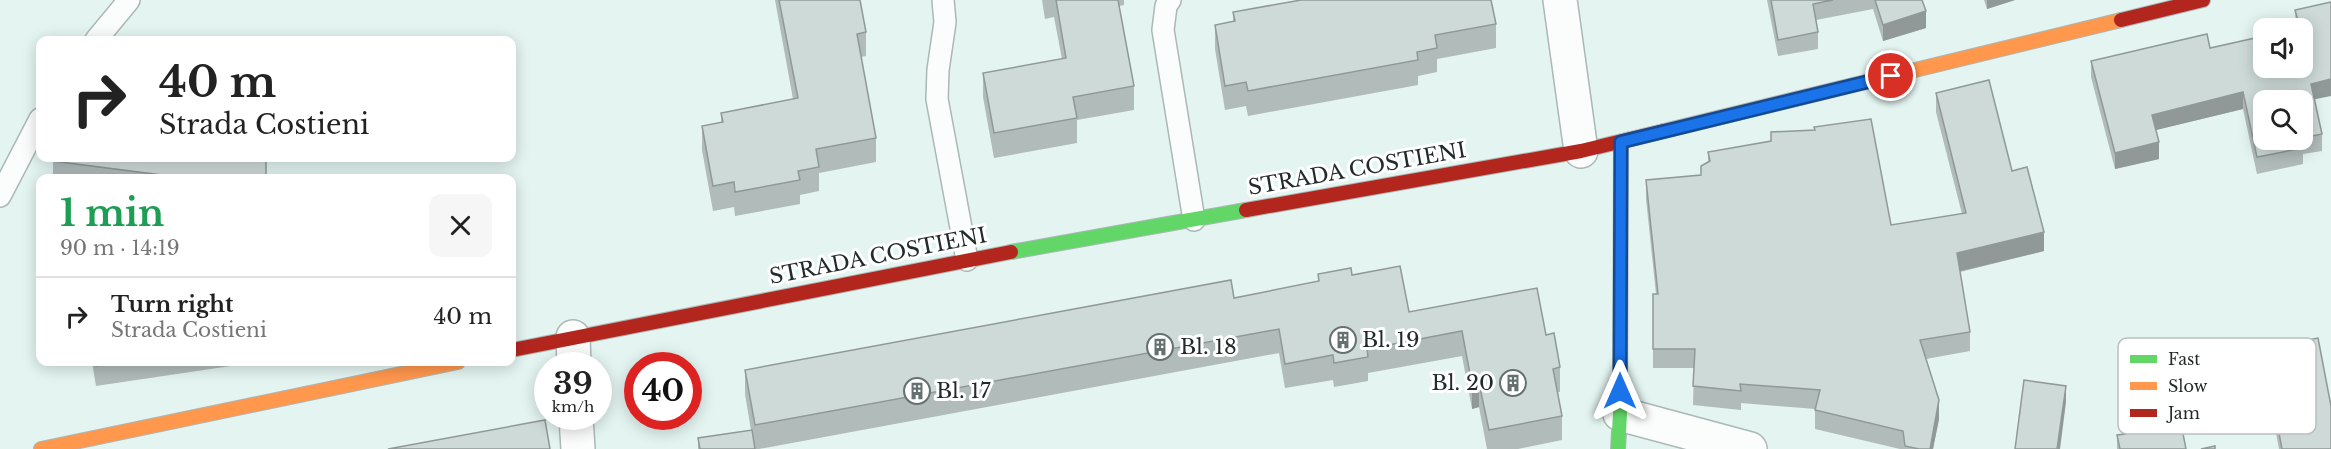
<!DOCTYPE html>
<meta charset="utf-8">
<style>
:root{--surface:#fff;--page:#f6f6f6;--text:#222;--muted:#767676;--line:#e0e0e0}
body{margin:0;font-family:"Libre Baskerville",serif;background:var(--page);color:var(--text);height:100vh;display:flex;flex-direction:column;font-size:22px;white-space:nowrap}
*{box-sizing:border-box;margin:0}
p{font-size:20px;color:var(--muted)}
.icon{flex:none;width:33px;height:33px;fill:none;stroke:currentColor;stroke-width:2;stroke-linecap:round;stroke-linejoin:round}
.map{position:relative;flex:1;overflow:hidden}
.drawer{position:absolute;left:36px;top:174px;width:480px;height:192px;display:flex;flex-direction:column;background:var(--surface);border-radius:12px;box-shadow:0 3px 15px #0003}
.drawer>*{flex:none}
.top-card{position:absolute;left:36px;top:36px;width:480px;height:126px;border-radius:12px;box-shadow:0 3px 15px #0003;background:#fff;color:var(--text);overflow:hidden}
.controls{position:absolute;left:2253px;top:18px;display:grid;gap:12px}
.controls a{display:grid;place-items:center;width:60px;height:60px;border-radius:12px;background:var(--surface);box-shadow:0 3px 15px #0003;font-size:30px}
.speed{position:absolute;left:534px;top:352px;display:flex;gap:12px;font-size:30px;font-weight:700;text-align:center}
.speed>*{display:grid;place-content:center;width:78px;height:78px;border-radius:50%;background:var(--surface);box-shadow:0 3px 15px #0003;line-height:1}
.speed small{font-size:15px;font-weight:400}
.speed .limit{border:9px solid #d22;background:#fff;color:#111}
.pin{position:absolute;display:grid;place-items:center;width:51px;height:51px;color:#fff;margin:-26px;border:3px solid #fff;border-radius:50%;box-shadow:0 2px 6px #0007}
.me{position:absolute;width:66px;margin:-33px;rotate:0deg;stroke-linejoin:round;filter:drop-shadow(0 0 4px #0008)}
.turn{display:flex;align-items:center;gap:21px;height:126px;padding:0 24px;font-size:27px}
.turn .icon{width:78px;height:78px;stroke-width:2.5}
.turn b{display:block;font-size:42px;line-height:51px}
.round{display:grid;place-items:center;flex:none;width:63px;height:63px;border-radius:12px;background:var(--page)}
.head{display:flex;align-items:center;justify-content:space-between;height:102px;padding:0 24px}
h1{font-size:36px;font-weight:700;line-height:45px;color:#1e9e55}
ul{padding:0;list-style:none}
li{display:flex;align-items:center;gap:18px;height:78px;padding:0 24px;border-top:2px solid var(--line)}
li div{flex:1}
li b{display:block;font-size:22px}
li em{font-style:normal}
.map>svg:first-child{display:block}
</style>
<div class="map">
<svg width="2331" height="449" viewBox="0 0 2331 449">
<rect width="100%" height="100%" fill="#e3f4f1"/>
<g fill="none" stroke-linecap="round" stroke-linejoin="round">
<defs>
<g id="lane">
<path d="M 943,0 L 945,22 L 938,70 L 937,99 L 967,260"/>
<path d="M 1170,0 L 1166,6 L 1163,30 L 1194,220"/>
<path d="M 96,40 L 129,0"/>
<path d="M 0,196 L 40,119"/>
</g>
<g id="street">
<path d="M 1560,0 L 1581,151"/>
<path d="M 573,337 L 574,366"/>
<path d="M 1620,414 L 1750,449"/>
<path d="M 576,417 L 578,449"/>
</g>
<g id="fast">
<path d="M 1011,252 L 1246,210"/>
<path d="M 1618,449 L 1620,414 L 1621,142"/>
</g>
<g id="slow">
<path d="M 1664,131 L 2121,20"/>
<path d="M 41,449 L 458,362"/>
</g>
<g id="jam">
<path d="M 2121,20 L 2203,0"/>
<path d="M 1246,210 L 1581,151 L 1664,131"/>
<path d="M 512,350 L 1011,252"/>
</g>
</defs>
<use href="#lane" stroke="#abb8b6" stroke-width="24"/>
<use href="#street" stroke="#abb8b6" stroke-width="36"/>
<use href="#fast" stroke="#abb8b6" stroke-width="16"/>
<use href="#slow" stroke="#abb8b6" stroke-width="16"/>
<use href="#jam" stroke="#abb8b6" stroke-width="16"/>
<use href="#lane" stroke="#fbfdfd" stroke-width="21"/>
<use href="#street" stroke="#fbfdfd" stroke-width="33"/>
<use href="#fast" stroke="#63d668" stroke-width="14"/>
<use href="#slow" stroke="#ff974d" stroke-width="14"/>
<use href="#jam" stroke="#b3261e" stroke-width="14"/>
</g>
<g fill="#b0bbba" fill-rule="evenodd">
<path d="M 775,0 L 860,0 L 866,32 L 866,56 L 861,57 L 876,138 L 876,162 L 819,173 L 819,191 L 800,195 L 800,204 L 735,216 L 734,207 L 713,211 L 702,150 L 702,126 L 721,122 L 721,113 L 793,99 Z"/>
<path d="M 1042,0 L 1124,0 L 1124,5 L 1119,6 L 1134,86 L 1134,110 L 1077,120 L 1077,143 L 994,158 L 983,97 L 983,73 L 1062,59 L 1054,17 L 1045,19 Z"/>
<path d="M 1767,0 L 1922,0 L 1926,28 L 1883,41 L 1873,9 L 1816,20 L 1818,32 L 1818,49 L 1778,56 Z"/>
<path d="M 1984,0 L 2015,0 L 1987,9 Z"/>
<path d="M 2331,2 L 2314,100 L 2322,134 L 2322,151 L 2303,154 L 2303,164 L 2257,174 L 2243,109 L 2156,130 L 2159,159 L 2115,169 L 2091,77 L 2091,61 L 2210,48 L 2302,28 L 2296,28 L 2295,10 ZM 2302,100 L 2302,140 L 2264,140 Z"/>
<path d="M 1233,12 L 1496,24 L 1496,48 L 1437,59 L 1437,72 L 1418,76 L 1418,85 L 1248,116 L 1246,106 L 1225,110 L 1215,49 L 1215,25 L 1233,21 Z"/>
<path d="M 1936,93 L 2012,171 L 2044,251 L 1960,272 L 1970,332 L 1970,351 L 1926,359 L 1939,419 L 1933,449 L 1900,449 L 1815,429 L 1815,409 L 1741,403 L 1741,410 L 1693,405 L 1694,368 L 1653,368 L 1653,294 L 1656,294 L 1646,199 L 1646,180 L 1701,175 L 1708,162 L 1708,152 L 1891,225 L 1962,214 L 1936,112 Z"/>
<path d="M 53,161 L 266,178 L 53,178 Z"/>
<path d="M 1318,274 L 1352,275 L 1409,312 L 1546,335 L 1560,367 L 1560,392 L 1558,392 L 1562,416 L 1562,440 L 1518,449 L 1487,449 L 1479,407 L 1472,409 L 1462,356 L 1368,373 L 1368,381 L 1334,387 L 1333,380 L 1285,388 L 1279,353 L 759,449 L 698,449 L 698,438 L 751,430 L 745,394 L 745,370 L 1234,298 L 1318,282 Z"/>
<path d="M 2263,348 L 2331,449 L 2279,449 L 2263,365 Z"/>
<path d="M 92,362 L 257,362 L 96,386 Z"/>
<path d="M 2122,418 L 2186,449 L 2117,449 L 2117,435 L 2122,434 Z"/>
</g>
<g fill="#909997">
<path d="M 1987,0 L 2015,0 L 1987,9 Z"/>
<path d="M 1926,11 L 1926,28 L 1883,41 L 1883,25 Z"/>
<path d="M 2331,79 L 2331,96 L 2311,100 L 2311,84 Z"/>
<path d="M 2243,92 L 2243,109 L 2152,131 L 2152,115 Z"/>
<path d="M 2159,142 L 2159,159 L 2115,169 L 2115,153 Z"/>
<path d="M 2044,232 L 2044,251 L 1957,272 L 1957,253 Z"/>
<path d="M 1479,383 L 1479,407 L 1472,409 L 1472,385 Z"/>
<path d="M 2066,386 L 2066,402 L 2060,449 L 2057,449 Z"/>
<path d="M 1939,400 L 1939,419 L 1933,449 L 1930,449 Z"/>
</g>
<g fill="#cddad8" stroke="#909997" stroke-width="1.5">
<path d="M 779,0 L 860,0 L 866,32 L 857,34 L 876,138 L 816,149 L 819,167 L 798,171 L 800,180 L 735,192 L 734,182 L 713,186 L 702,126 L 723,122 L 721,113 L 798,98 Z"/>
<path d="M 1056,0 L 1118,0 L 1134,86 L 1073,97 L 1077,118 L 994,133 L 983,73 L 1066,58 Z"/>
<path d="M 1301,0 L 1491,0 L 1496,24 L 1435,35 L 1437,48 L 1417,52 L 1418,60 L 1248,91 L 1246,82 L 1225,86 L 1215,25 L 1235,21 L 1233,12 Z"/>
<path d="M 1771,0 L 1833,0 L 1813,4 L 1818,32 L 1778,40 Z"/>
<path d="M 1875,0 L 1922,0 L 1926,11 L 1883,25 Z"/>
<path d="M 2331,2 L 2331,79 L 2311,84 L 2322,134 L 2302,138 L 2302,100 L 2264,100 L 2264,140 L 2302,140 L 2303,148 L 2257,157 L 2243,92 L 2152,115 L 2159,142 L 2115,153 L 2091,61 L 2207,34 L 2210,48 L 2264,36 L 2264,68 L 2302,68 L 2302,28 L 2300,28 L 2295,10 Z"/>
<path d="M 1989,80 L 2012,171 L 2027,167 L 2044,232 L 1957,253 L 1970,332 L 1920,340 L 1939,400 L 1930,449 L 1919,449 L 1905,446 L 1903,431 L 1815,410 L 1820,390 L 1740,384 L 1741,391 L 1693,386 L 1695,349 L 1653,349 L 1653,294 L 1658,294 L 1646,180 L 1701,175 L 1701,166 L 1710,161 L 1708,152 L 1771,141 L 1771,132 L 1815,130 L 1814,127 L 1871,119 L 1891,225 L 1966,213 L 1936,93 Z"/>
<path d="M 53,158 L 266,158 L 266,178 L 169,178 L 169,176 L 53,161 Z"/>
<path d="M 1400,266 L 1409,312 L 1537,288 L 1546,335 L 1554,333 L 1560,367 L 1553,369 L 1562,416 L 1489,430 L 1479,383 L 1472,385 L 1462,331 L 1367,349 L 1368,357 L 1334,363 L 1333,355 L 1285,364 L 1279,329 L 755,425 L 745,370 L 1231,280 L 1234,298 L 1319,281 L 1318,274 L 1351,268 L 1352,275 Z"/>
<path d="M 2318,338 L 2331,406 L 2331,449 L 2282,449 L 2263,348 Z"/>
<path d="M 95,362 L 125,362 L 96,366 Z"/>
<path d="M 2024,380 L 2066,386 L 2057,449 L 2015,449 Z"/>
<path d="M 2178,408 L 2186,449 L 2120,449 L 2117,435 L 2125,434 L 2122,418 Z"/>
<path d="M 545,420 L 550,449 L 388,449 Z"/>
<path d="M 752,430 L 755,449 L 700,449 L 698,438 Z"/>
<path d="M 2215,446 L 2215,449 L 2201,449 Z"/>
</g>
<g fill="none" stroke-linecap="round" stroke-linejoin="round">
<defs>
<path id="route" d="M 1620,391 L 1621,142 L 1891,76"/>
</defs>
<use href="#route" stroke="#114b97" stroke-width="15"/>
<use href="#route" stroke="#1a73e8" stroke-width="10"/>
</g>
<defs>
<symbol id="building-ring" viewBox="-11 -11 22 22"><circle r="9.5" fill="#fff" stroke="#657170" stroke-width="1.5"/><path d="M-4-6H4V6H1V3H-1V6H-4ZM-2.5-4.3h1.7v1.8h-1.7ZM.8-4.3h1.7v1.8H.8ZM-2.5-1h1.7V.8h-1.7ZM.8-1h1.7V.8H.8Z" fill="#657170"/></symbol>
</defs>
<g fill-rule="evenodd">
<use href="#building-ring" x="1328" y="325" width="30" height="30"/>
<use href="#building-ring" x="1145" y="332" width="30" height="30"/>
<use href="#building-ring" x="1498" y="368" width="30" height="30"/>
<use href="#building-ring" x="902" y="376" width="30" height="30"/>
</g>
<g text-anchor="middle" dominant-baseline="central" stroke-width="6" stroke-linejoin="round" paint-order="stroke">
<g font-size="21" fill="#212b2a" stroke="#fff">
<text transform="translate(1357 169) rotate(-10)">STRADA COSTIENI</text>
<text transform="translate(878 256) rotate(-11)">STRADA COSTIENI</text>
</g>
<g font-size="21" fill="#212b2a" stroke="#fff" text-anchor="start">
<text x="1362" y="340">Bl. 19</text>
<text x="1180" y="347">Bl. 18</text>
<text x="1494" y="383" text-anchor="end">Bl. 20</text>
<text x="936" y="391">Bl. 17</text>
</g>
</g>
<rect x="2118" y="338" width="198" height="96" rx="9" fill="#fff" stroke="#bcbfbf" stroke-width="1.5"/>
<rect x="2130" y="355" width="27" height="8" fill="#63d668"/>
<rect x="2130" y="382" width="27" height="8" fill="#ff974d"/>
<rect x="2130" y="409" width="27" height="8" fill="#b3261e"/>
<g font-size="16" fill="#212b2a">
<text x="2168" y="365">Fast</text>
<text x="2168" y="392">Slow</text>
<text x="2168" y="419">Jam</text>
</g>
</svg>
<div class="controls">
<a><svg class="icon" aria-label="sound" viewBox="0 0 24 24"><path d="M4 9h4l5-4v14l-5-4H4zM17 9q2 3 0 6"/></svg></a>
<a><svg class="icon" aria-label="search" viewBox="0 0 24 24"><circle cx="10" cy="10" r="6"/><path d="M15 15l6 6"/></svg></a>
</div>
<div class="speed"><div>39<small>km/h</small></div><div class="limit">40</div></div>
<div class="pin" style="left:1891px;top:76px;background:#d93025"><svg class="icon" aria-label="arrive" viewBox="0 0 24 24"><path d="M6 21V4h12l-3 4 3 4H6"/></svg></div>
<svg class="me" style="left:1620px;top:391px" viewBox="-20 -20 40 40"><path d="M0-17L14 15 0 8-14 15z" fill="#1a73e8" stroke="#fff" stroke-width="4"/></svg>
<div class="top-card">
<div class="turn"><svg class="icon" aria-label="right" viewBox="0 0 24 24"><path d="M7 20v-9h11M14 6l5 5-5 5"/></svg><div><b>40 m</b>Strada Costieni</div></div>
</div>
<section class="drawer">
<div class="head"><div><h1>1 min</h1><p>90 m · 14:19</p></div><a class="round"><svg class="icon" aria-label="close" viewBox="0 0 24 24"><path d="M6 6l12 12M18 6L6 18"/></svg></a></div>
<ul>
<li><svg class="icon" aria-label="right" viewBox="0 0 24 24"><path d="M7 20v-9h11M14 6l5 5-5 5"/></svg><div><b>Turn right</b><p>Strada Costieni</p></div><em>40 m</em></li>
</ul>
</section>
</div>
